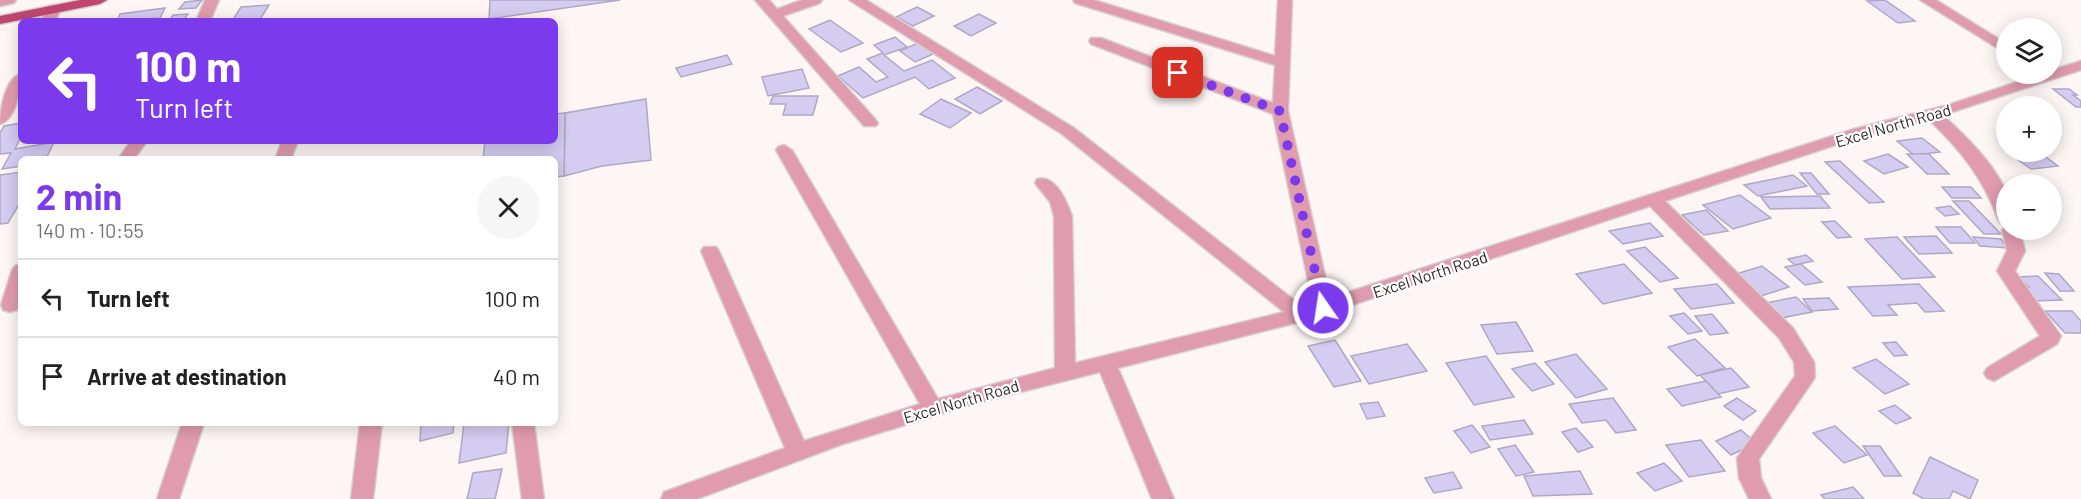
<!DOCTYPE html>
<meta charset="utf-8">
<style>
:root{--surface:#fff;--page:#f6f6f6;--text:#222;--muted:#767676;--line:#e0e0e0;--accent:#7c3aed}
body{margin:0;font-family:Barlow,sans-serif;background:var(--page);color:var(--text);height:100vh;display:flex;flex-direction:column;font-size:22px;white-space:nowrap}
*{box-sizing:border-box;margin:0}
p{font-size:20px;color:var(--muted)}
.icon{flex:none;width:33px;height:33px;fill:none;stroke:currentColor;stroke-width:2;stroke-linecap:round;stroke-linejoin:round}
.map{position:relative;flex:1;overflow:hidden}
.panel{position:absolute;left:18px;top:156px;width:540px;height:270px;display:flex;flex-direction:column;background:var(--surface);border-radius:9px;box-shadow:0 3px 15px #0003}
.panel>*{flex:none}
.top-card{position:absolute;left:18px;top:18px;width:540px;height:126px;border-radius:9px;box-shadow:0 3px 15px #0003;background:#7c3aed;color:#fff;overflow:hidden}
.controls{position:absolute;left:1996px;top:18px;display:grid;gap:12px}
.controls a{display:grid;place-items:center;width:66px;height:66px;border-radius:50%;background:var(--surface);box-shadow:0 3px 15px #0003;font-size:30px}
.pin{position:absolute;display:grid;place-items:center;width:51px;height:51px;color:#fff;margin:-26px;border-radius:12px;box-shadow:0 3px 9px #0006}
.me{position:absolute;width:66px;margin:-33px;rotate:347deg;stroke-linejoin:round;filter:drop-shadow(0 0 4px #0008)}
.turn{display:flex;align-items:center;gap:21px;height:126px;padding:0 18px;font-size:27px}
.turn .icon{width:78px;height:78px;stroke-width:2.5}
.turn b{display:block;font-size:42px;line-height:51px}
.round{display:grid;place-items:center;flex:none;width:63px;height:63px;border-radius:32px;background:var(--page)}
.summary{display:flex;align-items:center;justify-content:space-between;height:102px;padding:0 18px}
h1{font-size:36px;font-weight:700;line-height:45px;color:var(--accent)}
ul{padding:0;list-style:none}
li{display:flex;align-items:center;gap:18px;height:78px;padding:0 18px;border-top:2px solid var(--line)}
li div{flex:1}
li b{display:block;font-size:22px}
li em{font-style:normal}
.map>svg:first-child{display:block}
</style>
<div class="map">
<svg width="2081" height="499" viewBox="0 0 2081 499">
<rect width="100%" height="100%" fill="#fdf6f4"/>
<g fill="#d4ccf1" stroke="#afa8c4" stroke-width="1.5">
<path d="M 202,0 L 196,8 L 179,9 L 185,2 Z"/>
<path d="M 490,0 L 620,0 L 489,19 Z"/>
<path d="M 1885,0 L 1915,21 L 1898,23 L 1867,1 Z"/>
<path d="M 269,5 L 259,21 L 232,21 L 241,7 Z"/>
<path d="M 917,7 L 934,16 L 913,26 L 896,17 Z"/>
<path d="M 165,8 L 160,18 L 117,21 L 120,14 Z"/>
<path d="M 188,14 L 183,21 L 169,21 L 173,15 Z"/>
<path d="M 979,14 L 996,23 L 971,36 L 954,26 Z"/>
<path d="M 830,20 L 863,43 L 841,52 L 809,29 Z"/>
<path d="M 895,37 L 907,47 L 884,55 L 904,71 L 932,60 L 955,78 L 929,89 L 915,77 L 863,98 L 838,76 L 859,67 L 876,82 L 888,77 L 867,59 L 883,53 L 874,45 Z"/>
<path d="M 918,43 L 933,54 L 915,62 L 900,51 Z"/>
<path d="M 727,55 L 732,64 L 681,77 L 676,68 Z"/>
<path d="M 802,69 L 809,88 L 768,96 L 762,77 Z"/>
<path d="M 977,87 L 1002,101 L 980,114 L 955,99 Z"/>
<path d="M 2053,89 L 2069,89 L 2077,95 L 2073,95 L 2081,101 L 2081,107 L 2076,107 Z"/>
<path d="M 773,96 L 818,96 L 813,115 L 783,115 L 786,104 L 770,104 Z"/>
<path d="M 646,99 L 651,160 L 602,166 L 564,176 L 565,113 Z"/>
<path d="M 941,99 L 971,113 L 950,128 L 920,114 Z"/>
<path d="M 565,113 L 564,176 L 555,177 L 555,159 L 483,159 L 485,141 L 555,141 L 555,114 Z"/>
<path d="M 21,123 L 21,137 L 15,149 L 54,142 L 46,159 L 21,159 L 21,166 L 2,169 L 11,153 L 0,154 L 0,133 L 4,126 Z"/>
<path d="M 1922,138 L 1940,152 L 1914,155 L 1897,141 Z"/>
<path d="M 2007,152 L 2039,152 L 2058,166 L 2031,169 Z"/>
<path d="M 1888,154 L 1908,167 L 1884,174 L 1864,161 Z"/>
<path d="M 1907,154 L 1929,154 L 1949,174 L 1927,174 Z"/>
<path d="M 1840,161 L 1884,202 L 1869,203 L 1825,162 Z"/>
<path d="M 21,172 L 21,201 L 8,223 L 0,224 L 0,175 Z"/>
<path d="M 1800,173 L 1811,173 L 1829,194 L 1817,194 Z"/>
<path d="M 1793,175 L 1807,186 L 1758,196 L 1744,185 Z"/>
<path d="M 1942,187 L 1971,187 L 1981,198 L 1952,198 Z"/>
<path d="M 1740,195 L 1771,218 L 1733,229 L 1703,205 Z"/>
<path d="M 1820,196 L 1830,208 L 1770,209 L 1761,197 Z"/>
<path d="M 1953,201 L 1969,201 L 2001,234 L 1984,234 Z"/>
<path d="M 1950,206 L 1959,214 L 1945,216 L 1936,208 Z"/>
<path d="M 1706,210 L 1728,231 L 1704,235 L 1682,215 Z"/>
<path d="M 1835,221 L 1851,237 L 1837,238 L 1822,222 Z"/>
<path d="M 1650,223 L 1663,236 L 1623,244 L 1609,231 Z"/>
<path d="M 1936,227 L 1961,227 L 1975,243 L 1950,243 Z"/>
<path d="M 1936,236 L 1952,253 L 1919,254 L 1904,237 Z"/>
<path d="M 1897,237 L 1935,277 L 1902,279 L 1865,239 Z"/>
<path d="M 1973,237 L 2001,239 L 2007,248 L 1980,246 Z"/>
<path d="M 1645,247 L 1678,278 L 1660,282 L 1627,251 Z"/>
<path d="M 1806,255 L 1813,261 L 1795,265 L 1788,259 Z"/>
<path d="M 1624,264 L 1652,293 L 1603,304 L 1576,274 Z"/>
<path d="M 1801,264 L 1822,282 L 1805,285 L 1785,267 Z"/>
<path d="M 1762,266 L 1789,287 L 1755,298 L 1729,276 Z"/>
<path d="M 2045,273 L 2059,274 L 2074,291 L 2060,291 Z"/>
<path d="M 2038,276 L 2062,300 L 2029,301 L 2016,287 L 2029,287 L 2018,277 Z"/>
<path d="M 1717,284 L 1734,303 L 1691,309 L 1674,289 Z"/>
<path d="M 1919,284 L 1944,311 L 1925,312 L 1917,303 L 1888,305 L 1897,315 L 1873,316 L 1848,287 Z"/>
<path d="M 1796,297 L 1812,312 L 1776,319 L 1761,304 Z"/>
<path d="M 1829,298 L 1838,309 L 1812,311 L 1803,299 Z"/>
<path d="M 2045,311 L 2072,311 L 2081,321 L 2081,333 L 2065,333 Z"/>
<path d="M 1684,313 L 1702,331 L 1688,334 L 1670,316 Z"/>
<path d="M 1712,314 L 1728,333 L 1710,335 L 1695,316 Z"/>
<path d="M 1516,322 L 1533,351 L 1497,354 L 1481,325 Z"/>
<path d="M 1695,339 L 1725,368 L 1697,376 L 1668,347 Z"/>
<path d="M 1335,340 L 1361,381 L 1334,387 L 1308,346 Z"/>
<path d="M 1896,342 L 1907,355 L 1894,356 L 1883,343 Z"/>
<path d="M 1407,344 L 1427,371 L 1369,384 L 1351,356 Z"/>
<path d="M 1576,354 L 1607,389 L 1576,398 L 1545,362 Z"/>
<path d="M 1486,356 L 1514,397 L 1474,405 L 1446,363 Z"/>
<path d="M 1876,359 L 1909,384 L 1885,394 L 1853,368 Z"/>
<path d="M 1535,363 L 1554,384 L 1532,391 L 1512,369 Z"/>
<path d="M 1731,368 L 1749,387 L 1718,394 L 1700,375 Z"/>
<path d="M 1706,381 L 1721,397 L 1682,406 L 1667,389 Z"/>
<path d="M 1613,398 L 1636,430 L 1616,433 L 1606,420 L 1582,423 L 1569,404 Z"/>
<path d="M 1737,398 L 1756,411 L 1743,420 L 1724,406 Z"/>
<path d="M 1378,402 L 1385,416 L 1367,419 L 1360,404 Z"/>
<path d="M 1895,405 L 1911,418 L 1896,424 L 1879,411 Z"/>
<path d="M 1524,420 L 1533,434 L 1490,440 L 1482,426 Z"/>
<path d="M 421,423 L 454,423 L 453,433 L 420,441 Z"/>
<path d="M 464,423 L 509,423 L 506,453 L 459,463 Z"/>
<path d="M 1472,425 L 1490,447 L 1471,453 L 1454,431 Z"/>
<path d="M 1835,426 L 1867,455 L 1844,463 L 1813,433 Z"/>
<path d="M 1576,428 L 1593,447 L 1578,452 L 1562,432 Z"/>
<path d="M 1741,430 L 1756,443 L 1731,455 L 1716,441 Z"/>
<path d="M 1701,440 L 1725,471 L 1689,477 L 1666,445 Z"/>
<path d="M 1515,445 L 1534,472 L 1516,476 L 1498,449 Z"/>
<path d="M 1863,446 L 1880,446 L 1901,476 L 1884,476 Z"/>
<path d="M 1930,457 L 1978,480 L 1970,499 L 1953,491 L 1949,499 L 1924,499 L 1913,493 Z"/>
<path d="M 1664,463 L 1682,481 L 1655,491 L 1637,473 Z"/>
<path d="M 502,469 L 495,499 L 467,499 L 473,473 Z"/>
<path d="M 1580,471 L 1592,494 L 1533,496 L 1524,476 Z"/>
<path d="M 1453,472 L 1462,488 L 1434,493 L 1425,478 Z"/>
<path d="M 1853,487 L 1864,499 L 1825,499 L 1821,495 Z"/>
</g>
<g fill="none" stroke-linecap="round" stroke-linejoin="round">
<defs>
<g id="minor">
<path d="M 0,0 L 16,0 L 14,3 L 0,6 Z"/>
<path d="M 205,0 L 219,0 L 210,21 L 196,21 Z"/>
<path d="M 755,0 L 769,0 L 777,9 L 802,0 L 822,0 L 820,3 L 783,16 L 876,120 L 878,123 L 876,126 L 864,126 Z"/>
<path d="M 849,0 L 866,0 L 1074,128 L 1303,307 L 1313,304 L 1273,114 L 1091,44 L 1089,41 L 1091,38 L 1101,38 L 1273,103 L 1275,65 L 1075,3 L 1073,0 L 1094,0 L 1275,56 L 1278,0 L 1292,0 L 1288,111 L 1330,298 L 1854,129 L 1948,105 L 2041,74 L 2052,74 L 2052,70 L 2081,61 L 2081,70 L 1943,115 C 1964,135 1999,167 2007,196 C 2009,205 2007,216 2007,225 L 2001,223 L 1998,219 C 1983,178 1960,149 1928,119 L 1866,135 L 1665,201 L 1793,328 L 1814,362 L 1815,377 L 1812,382 L 1759,459 L 1761,478 L 1771,499 L 1749,499 L 1739,478 L 1737,458 L 1795,376 L 1794,362 L 1779,338 L 1650,206 L 1307,320 L 1118,368 L 1174,499 L 1152,499 L 1100,372 L 970,405 L 840,445 L 697,499 L 661,499 L 664,492 L 785,448 L 701,251 L 704,247 L 716,247 L 719,251 L 804,441 L 920,404 L 776,150 L 778,147 L 784,145 L 792,150 L 938,399 L 1055,368 L 1054,216 L 1050,202 L 1035,183 L 1037,179 C 1056,174 1067,202 1072,216 L 1075,363 L 1284,312 L 1062,134 Z"/>
<path d="M 1920,0 L 1936,0 L 2007,44 L 2007,54 Z"/>
<path d="M 54,5 L 61,9 L 55,21 L 41,21 L 49,6 Z"/>
<path d="M 21,74 C 21,88 16,120 0,124 C 0,110 5,78 21,74 Z"/>
<path d="M 131,141 L 147,141 L 134,159 L 118,159 Z"/>
<path d="M 282,141 L 298,141 L 291,159 L 275,159 Z"/>
<path d="M 2007,225 L 2007,230 L 2020,230 L 2025,251 L 2015,271 L 2061,336 L 2057,344 L 1994,381 L 1987,378 L 1984,373 L 1987,368 L 2040,336 L 1997,271 L 2007,251 L 2002,230 Z"/>
<path d="M 21,264 L 19,305 L 17,310 L 10,312 L 3,310 L 1,305 L 12,270 L 15,266 Z"/>
<path d="M 182,423 L 204,423 L 179,499 L 157,499 Z"/>
<path d="M 360,423 L 382,423 L 373,499 L 351,499 Z"/>
<path d="M 512,423 L 534,423 L 544,499 L 522,499 Z"/>
</g>
<path id="major" d="M 80,0 L 107,0 L 100,4 L 0,24 L 0,16 Z"/>
</defs>
<use href="#minor" stroke="#d8d0ce" stroke-width="3"/>
<use href="#major" stroke="#d8d0ce" stroke-width="3"/>
<use href="#minor" fill="#e09cae" fill-rule="evenodd"/>
<use href="#major" fill="#c04671" fill-rule="evenodd"/>
</g>
<g fill="none" stroke-linecap="round" stroke-linejoin="round">
<path stroke="#7c3aed" stroke-width="10" stroke-dasharray="0 18" d="M 1178,73 L 1280,111 L 1323,308"/>
</g>
<g text-anchor="middle" dominant-baseline="central" stroke-width="4.5" stroke-linejoin="round" paint-order="stroke">
<g font-size="16" fill="#312420" stroke="#fff">
<text transform="translate(1893 125) rotate(-16)">Excel North Road</text>
<text transform="translate(1430 274) rotate(-18)">Excel North Road</text>
<text transform="translate(961 401) rotate(-16)">Excel North Road</text>
</g>
</g>
</svg>
<div class="controls">
<a><svg class="icon" aria-label="layers" viewBox="0 0 24 24"><path d="M12 4l9 5-9 5-9-5zM3 14l9 5 9-5"/></svg></a>
<a>+</a>
<a>−</a>
</div>
<div class="pin" style="left:1178px;top:73px;background:#d93025"><svg class="icon" aria-label="arrive" viewBox="0 0 24 24"><path d="M6 21V4h12l-3 4 3 4H6"/></svg></div>
<svg class="me" style="left:1323px;top:308px" viewBox="-20 -20 40 40"><circle r="17" fill="#7c3aed" stroke="#fff" stroke-width="3"/><path d="M0-11L8 9 0 5-8 9z" fill="#fff"/></svg>
<div class="top-card">
<div class="turn"><svg class="icon" aria-label="left" viewBox="0 0 24 24"><path d="M17 20v-9H6M10 6l-5 5 5 5"/></svg><div><b>100 m</b>Turn left</div></div>
</div>
<section class="panel">
<div class="summary"><div><h1>2 min</h1><p>140 m · 10:55</p></div><a class="round"><svg class="icon" aria-label="close" viewBox="0 0 24 24"><path d="M6 6l12 12M18 6L6 18"/></svg></a></div>
<ul>
<li><svg class="icon" aria-label="left" viewBox="0 0 24 24"><path d="M17 20v-9H6M10 6l-5 5 5 5"/></svg><div><b>Turn left</b></div><em>100 m</em></li>
<li><svg class="icon" aria-label="arrive" viewBox="0 0 24 24"><path d="M6 21V4h12l-3 4 3 4H6"/></svg><div><b>Arrive at destination</b></div><em>40 m</em></li>
</ul>
</section>
</div>
